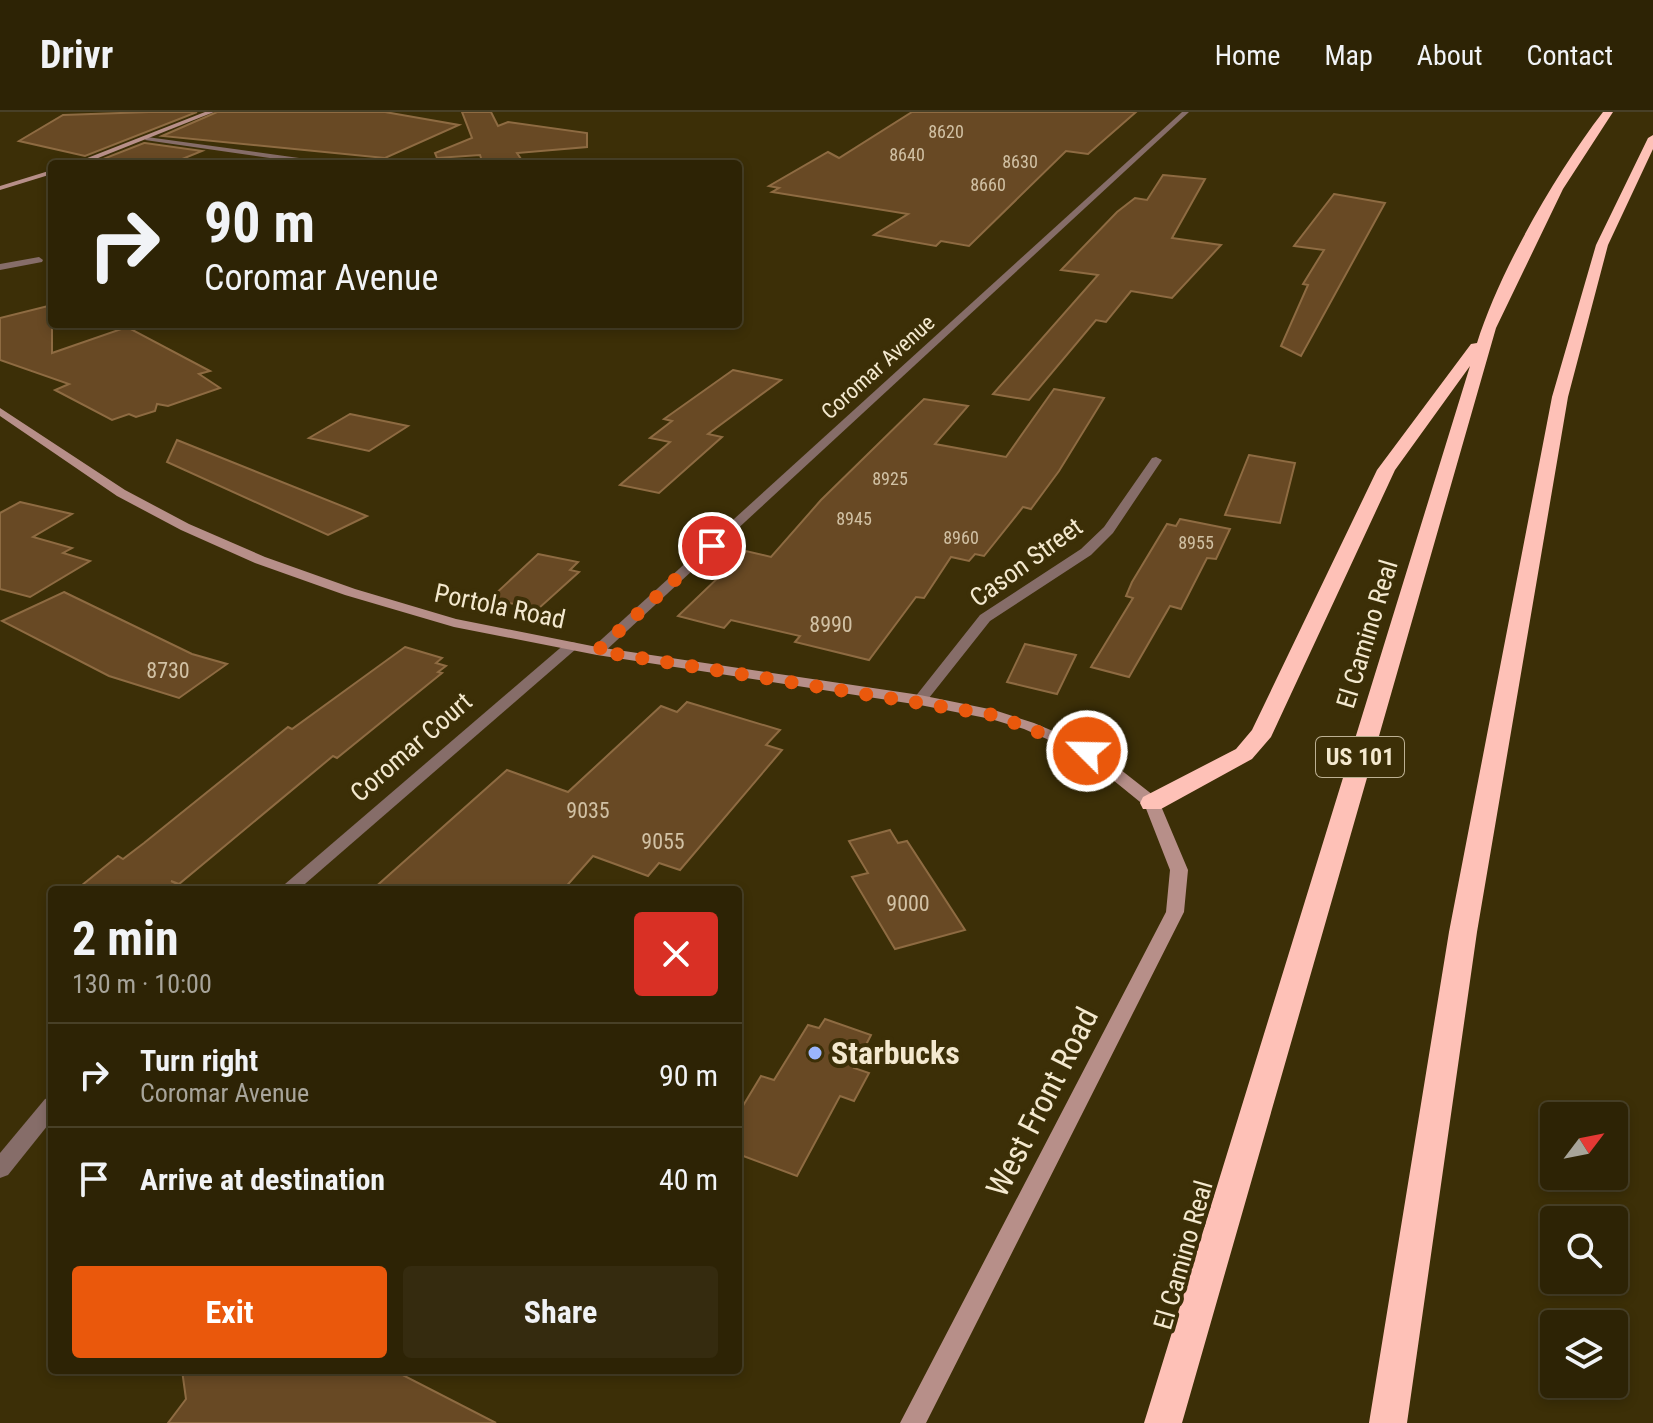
<!DOCTYPE html>
<meta charset="utf-8">
<style>
:root{--surface:#2d2305;--page:#352b0f;--text:#f1f3f6;--muted:#a7a49a;--line:#484027;--accent:#ea580c}
body{margin:0;font-family:"Roboto Condensed",sans-serif;background:var(--page);color:var(--text);height:100vh;display:flex;flex-direction:column;font-size:30px;white-space:nowrap}
*{box-sizing:border-box;margin:0}
p{font-size:26px;color:var(--muted)}
.icon{flex:none;width:44px;height:44px;fill:none;stroke:currentColor;stroke-width:2;stroke-linecap:round;stroke-linejoin:round}
.map{position:relative;flex:1;overflow:hidden}
.drawer{position:absolute;left:48px;top:774px;width:694px;height:488px;display:flex;flex-direction:column;background:var(--surface);border-radius:8px;box-shadow:0 4px 12px #0003,0 0 0 2px var(--line)}
.drawer>*{flex:none}
.guide{position:absolute;left:48px;top:48px;width:694px;height:168px;border-radius:8px;box-shadow:0 4px 12px #0003,0 0 0 2px var(--line);background:#2d2305;color:var(--text);overflow:hidden}
.needle{width:52px;rotate:58deg}
.buttons{position:absolute;left:1540px;top:990px;display:grid;gap:16px}
.buttons a{display:grid;place-items:center;width:88px;height:88px;border-radius:8px;background:var(--surface);box-shadow:0 4px 12px #0003,0 0 0 2px var(--line);font-size:40px}
.pin{position:absolute;display:grid;place-items:center;width:68px;height:68px;color:#fff;margin:-34px;border:4px solid #fff;border-radius:50%;box-shadow:0 2px 8px #0007}
.me{position:absolute;width:88px;margin:-44px;rotate:293deg;stroke-linejoin:round;filter:drop-shadow(0 0 6px #0008)}
.turn{display:flex;align-items:center;gap:28px;height:168px;padding:0 24px;font-size:36px}
.turn .icon{width:104px;height:104px;stroke-width:2.5}
.turn b{display:block;font-size:56px;line-height:68px}
.round{display:grid;place-items:center;flex:none;width:84px;height:84px;border-radius:8px;background:var(--page)}
.overview{display:flex;align-items:center;justify-content:space-between;height:136px;padding:0 24px}
h1{font-size:48px;font-weight:700;line-height:60px}
.button{display:flex;gap:16px;margin-top:auto;padding:16px 24px}
.button a{flex:1;height:92px;border-radius:8px;background:var(--accent);color:#fff;font-size:32px;font-weight:700;line-height:92px;text-align:center}
.button a+a{background:var(--page);color:var(--text)}
ul{padding:0;list-style:none}
li{display:flex;align-items:center;gap:24px;height:104px;padding:0 24px;border-top:2px solid var(--line)}
li div{flex:1}
li b{display:block;font-size:30px}
li em{font-style:normal}
header{display:flex;align-items:center;gap:48px;box-sizing:border-box;height:112px;padding:0 40px;background:var(--surface);border-bottom:2px solid var(--line)}
header strong{font-size:38px}
nav{display:flex;gap:44px;margin-inline-start:auto;font-size:28px}
.map>svg:first-child{display:block}
</style>
<header>
<strong>Drivr</strong>
<nav><a>Home</a><a>Map</a><a>About</a><a>Contact</a></nav>
</header>
<div class="map">
<svg width="1653" height="1311" viewBox="0 0 1653 1311">
<rect width="100%" height="100%" fill="#3c2f07"/>
<g fill="#684924" stroke="#8e6b42" stroke-width="2">
<path d="M 149,0 L 197,0 L 85,44 L 19,29 L 63,3 Z"/>
<path d="M 217,0 L 385,0 L 459,13 L 385,46 L 162,24 Z"/>
<path d="M 462,0 L 491,0 L 498,14 L 508,10 L 587,21 L 587,35 L 517,41 L 521,47 L 515,48 L 517,52 L 483,52 L 480,43 L 437,46 L 435,41 L 472,26 Z"/>
<path d="M 912,0 L 1136,0 L 1088,42 L 1066,39 L 969,134 L 941,129 L 936,134 L 874,123 L 908,102 L 772,80 L 779,76 L 769,74 L 828,40 L 839,46 Z"/>
<path d="M 144,31 L 145,31 L 202,39 L 170,52 L 123,52 L 103,47 Z"/>
<path d="M 1163,63 L 1205,67 L 1172,126 L 1221,133 L 1172,186 L 1131,179 L 1106,210 L 1096,208 L 1029,288 L 993,282 L 1098,163 L 1061,158 L 1117,100 L 1135,86 L 1147,88 Z"/>
<path d="M 1334,82 L 1385,91 L 1301,244 L 1281,234 L 1308,173 L 1303,172 L 1324,138 L 1294,134 Z"/>
<path d="M 52,193 L 52,241 L 127,215 L 210,259 L 199,262 L 220,276 L 168,294 L 157,292 L 155,299 L 136,305 L 129,302 L 112,308 L 55,278 L 69,272 L 0,248 L 0,206 Z"/>
<path d="M 733,258 L 781,268 L 708,322 L 722,325 L 659,381 L 620,373 L 670,330 L 650,326 L 672,309 L 664,307 Z"/>
<path d="M 1054,277 L 1104,286 L 1059,359 L 1031,397 L 1023,395 L 984,444 L 975,442 L 969,449 L 951,445 L 924,486 L 916,485 L 869,548 L 795,530 L 800,524 L 731,508 L 724,516 L 678,504 L 746,439 L 771,445 L 821,388 L 924,287 L 968,294 L 935,332 L 1006,345 Z"/>
<path d="M 350,302 L 408,314 L 369,339 L 309,326 Z"/>
<path d="M 177,328 L 367,404 L 328,423 L 167,350 Z"/>
<path d="M 1249,343 L 1295,351 L 1280,411 L 1225,403 Z"/>
<path d="M 20,390 L 72,402 L 33,425 L 72,436 L 63,441 L 90,449 L 30,485 L 0,477 L 0,401 Z"/>
<path d="M 1180,407 L 1230,417 L 1216,447 L 1207,446 L 1181,497 L 1170,494 L 1129,565 L 1091,555 L 1133,486 L 1126,484 L 1132,470 L 1167,412 L 1176,414 Z"/>
<path d="M 538,442 L 578,450 L 570,458 L 579,460 L 538,497 L 490,487 Z"/>
<path d="M 64,480 L 192,542 L 227,552 L 179,586 L 109,564 L 2,509 Z"/>
<path d="M 1025,532 L 1076,543 L 1057,582 L 1007,570 Z"/>
<path d="M 405,535 L 442,546 L 436,551 L 446,554 L 438,560 L 442,561 L 337,646 L 333,644 L 179,772 L 171,769 L 190,778 L 76,778 L 118,744 L 123,747 L 144,731 L 288,615 L 292,617 Z"/>
<path d="M 687,590 L 780,618 L 766,633 L 782,638 L 680,758 L 659,751 L 648,764 L 593,744 L 563,778 L 372,778 L 507,658 L 568,680 L 661,594 L 677,600 Z"/>
<path d="M 890,718 L 898,731 L 907,729 L 965,818 L 895,837 L 852,765 L 868,761 L 849,729 Z"/>
<path d="M 825,907 L 871,923 L 854,956 L 869,961 L 854,989 L 840,984 L 797,1064 L 738,1042 L 738,1002 L 761,964 L 774,968 L 808,913 L 819,916 Z"/>
<path d="M 182,1258 L 393,1258 L 496,1311 L 168,1311 L 186,1287 Z"/>
</g>
<g fill="none" stroke-linecap="round" stroke-linejoin="round">
<g fill="#866d69" fill-rule="evenodd">
<path d="M 1182,0 L 1189,0 L 602,542 L 592,542 L 590,539 L 592,536 Z"/>
<path d="M 147,25 L 328,50 L 332,52 L 312,52 L 145,28 Z"/>
<path d="M 39,145 L 43,148 L 42,150 L 0,158 L 0,152 Z"/>
<path d="M 1156,345 L 1162,348 L 1113,421 L 1091,443 L 990,509 L 925,591 L 915,591 L 912,588 L 915,585 L 980,503 L 1081,437 L 1104,415 L 1152,346 Z"/>
<path d="M 571,530 L 576,531 L 578,534 L 576,537 L 298,778 L 278,778 L 566,531 Z"/>
<path d="M 52,985 L 52,1008 L 8,1063 L 0,1066 L 0,1041 L 45,987 Z"/>
</g>
<g fill="#b78f89" fill-rule="evenodd">
<path d="M 205,0 L 214,0 L 83,52 L 72,52 Z"/>
<path d="M 52,58 L 52,62 L 0,78 L 0,74 Z"/>
<path d="M 0,296 L 125,378 L 189,412 L 265,445 L 355,477 L 456,507 L 597,535 L 920,583 L 994,598 L 1034,611 L 1093,636 L 1158,687 L 1188,758 L 1184,800 L 926,1311 L 900,1311 L 1166,800 L 1170,758 L 1145,694 L 1081,642 L 1024,617 L 991,607 L 920,593 L 597,543 L 454,515 L 345,483 L 255,451 L 181,418 L 117,384 L 0,304 Z"/>
</g>
<g fill="#fec1b7" fill-rule="evenodd">
<path d="M 1603,0 L 1613,0 L 1563,77 L 1496,216 L 1182,1311 L 1144,1311 L 1470,254 L 1395,358 L 1271,625 L 1252,647 L 1161,697 L 1143,697 L 1140,691 L 1143,685 L 1236,637 L 1252,618 L 1377,358 L 1471,232 L 1477,231 C 1500,158 1556,61 1603,0 Z"/>
<path d="M 1653,23 L 1653,37 L 1608,133 L 1568,285 L 1477,820 L 1407,1311 L 1369,1311 L 1449,820 L 1552,285 L 1596,133 L 1648,26 Z"/>
</g>
</g>
<g fill="none" stroke-linecap="round" stroke-linejoin="round">
<path stroke="#ea580c" stroke-width="14" stroke-dasharray="0 25.2" d="M 712,434 L 597,539 L 994,603 L 1087,639"/>
</g>
<circle fill="#9bb5fd" stroke="#3c2f07" stroke-width="3" cx="815" cy="941" r="8"/>
<g text-anchor="middle" dominant-baseline="central" stroke-width="8" stroke-linejoin="round" paint-order="stroke">
<g font-size="18" fill="#d1c1a4">
<text x="946" y="19">8620</text>
<text x="907" y="42">8640</text>
<text x="1020" y="49">8630</text>
<text x="988" y="72">8660</text>
<text x="890" y="366">8925</text>
<text x="854" y="406">8945</text>
<text x="961" y="425">8960</text>
<text x="1196" y="430">8955</text>
</g>
<g font-size="22" fill="#f4e9cf" stroke="#3c2f07">
<text transform="translate(878 255) rotate(-42)">Coromar Avenue</text>
</g>
<g font-size="22" fill="#d1c1a4">
<text x="831" y="512">8990</text>
<text x="168" y="558">8730</text>
<text x="588" y="698">9035</text>
<text x="663" y="729">9055</text>
<text x="908" y="791">9000</text>
</g>
<rect fill="#3c2f07" stroke="#bdb193" stroke-width="2" x="1316" y="625" width="88" height="40" rx="6"/>
<g font-size="24" font-weight="bold" fill="#f4e9cf">
<text x="1360" y="645">US 101</text>
</g>
<g font-size="26" fill="#f4e9cf" stroke="#3c2f07">
<text transform="translate(1026 450) rotate(-36)">Cason Street</text>
<text transform="translate(500 494) rotate(12)">Portola Road</text>
<text transform="translate(1367 522) rotate(-73)">El Camino Real</text>
<text transform="translate(411 635) rotate(-41)">Coromar Court</text>
<text transform="translate(1183 1143) rotate(-74)">El Camino Real</text>
</g>
<g font-size="32" font-weight="bold" fill="#f4e9cf" stroke="#3c2f07" text-anchor="start">
<text x="831" y="941">Starbucks</text>
</g>
<g font-size="32" fill="#f4e9cf" stroke="#3c2f07">
<text transform="translate(1042 990) rotate(-63)">West Front Road</text>
</g>
</g>
</svg>
<div class="buttons">
<a><svg class="needle" viewBox="-14 -14 28 28"><path d="M0-13l5 13h-10z" fill="#e53935"/><path d="M0 13l5-13h-10z" fill="#a7a49a"/></svg></a>
<a><svg class="icon" aria-label="search" viewBox="0 0 24 24"><circle cx="10" cy="10" r="6"/><path d="M15 15l6 6"/></svg></a>
<a><svg class="icon" aria-label="layers" viewBox="0 0 24 24"><path d="M12 4l9 5-9 5-9-5zM3 14l9 5 9-5"/></svg></a>
</div>
<div class="pin" style="left:712px;top:434px;background:#d93025"><svg class="icon" aria-label="arrive" viewBox="0 0 24 24"><path d="M6 21V4h12l-3 4 3 4H6"/></svg></div>
<svg class="me" style="left:1087px;top:639px" viewBox="-20 -20 40 40"><circle r="17" fill="#ea580c" stroke="#fff" stroke-width="3"/><path d="M0-11L8 9 0 5-8 9z" fill="#fff"/></svg>
<div class="guide">
<div class="turn"><svg class="icon" aria-label="right" viewBox="0 0 24 24"><path d="M7 20v-9h11M14 6l5 5-5 5"/></svg><div><b>90 m</b>Coromar Avenue</div></div>
</div>
<section class="drawer">
<div class="overview"><div><h1>2 min</h1><p>130 m · 10:00</p></div><a class="round" style="background:#d93025;color:#fff"><svg class="icon" aria-label="close" viewBox="0 0 24 24"><path d="M6 6l12 12M18 6L6 18"/></svg></a></div>
<ul>
<li><svg class="icon" aria-label="right" viewBox="0 0 24 24"><path d="M7 20v-9h11M14 6l5 5-5 5"/></svg><div><b>Turn right</b><p>Coromar Avenue</p></div><em>90 m</em></li>
<li><svg class="icon" aria-label="arrive" viewBox="0 0 24 24"><path d="M6 21V4h12l-3 4 3 4H6"/></svg><div><b>Arrive at destination</b></div><em>40 m</em></li>
</ul>
<div class="button"><a>Exit</a><a>Share</a></div>
</section>
</div>
